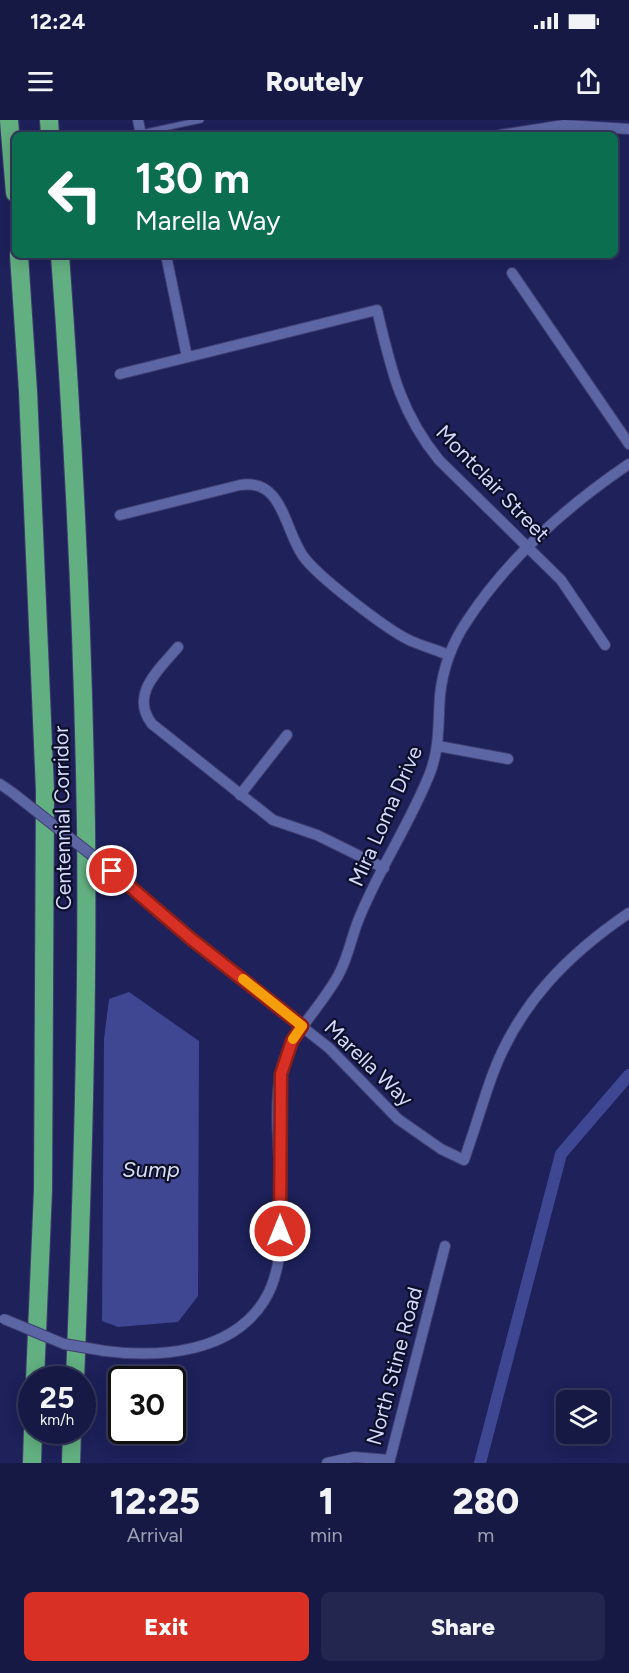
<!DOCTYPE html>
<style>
:root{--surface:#161944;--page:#23264f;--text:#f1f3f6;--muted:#9ea0b2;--line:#35385d;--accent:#d93025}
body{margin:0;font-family:Figtree,sans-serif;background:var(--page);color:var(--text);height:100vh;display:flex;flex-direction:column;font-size:22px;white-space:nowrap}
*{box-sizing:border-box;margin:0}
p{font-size:20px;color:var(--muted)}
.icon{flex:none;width:33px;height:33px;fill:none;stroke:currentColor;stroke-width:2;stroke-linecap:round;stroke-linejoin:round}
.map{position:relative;height:1343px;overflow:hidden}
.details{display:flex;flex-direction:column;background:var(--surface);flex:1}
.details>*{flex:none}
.top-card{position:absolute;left:12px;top:12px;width:606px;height:126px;border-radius:9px;box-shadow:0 3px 15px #0003,0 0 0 2px var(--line);background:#0b6e4f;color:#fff;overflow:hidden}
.tools{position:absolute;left:556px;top:1270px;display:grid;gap:12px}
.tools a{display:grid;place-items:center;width:54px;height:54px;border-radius:9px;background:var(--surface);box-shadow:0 3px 15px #0003,0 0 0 2px var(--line);font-size:30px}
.speed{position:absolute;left:18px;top:1246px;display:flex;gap:12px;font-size:30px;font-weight:700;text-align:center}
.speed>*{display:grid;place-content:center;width:78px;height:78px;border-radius:50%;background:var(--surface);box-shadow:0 3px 15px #0003,0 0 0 2px var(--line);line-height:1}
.speed small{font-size:15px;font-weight:400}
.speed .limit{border:3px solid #111;border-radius:9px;background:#fff;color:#111}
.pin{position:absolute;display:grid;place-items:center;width:51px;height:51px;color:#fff;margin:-26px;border:3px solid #fff;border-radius:50%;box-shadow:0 2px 6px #0007}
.me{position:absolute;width:66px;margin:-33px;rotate:0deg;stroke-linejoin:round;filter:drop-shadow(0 0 4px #0008)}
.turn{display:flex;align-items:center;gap:21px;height:126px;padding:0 24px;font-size:27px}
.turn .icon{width:78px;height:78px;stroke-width:2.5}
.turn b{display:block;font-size:42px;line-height:51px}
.eta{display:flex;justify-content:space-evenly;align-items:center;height:102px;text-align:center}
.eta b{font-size:36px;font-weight:800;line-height:42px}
.cta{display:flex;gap:12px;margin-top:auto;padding:12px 24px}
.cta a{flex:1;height:69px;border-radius:9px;background:var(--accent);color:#fff;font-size:24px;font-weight:800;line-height:69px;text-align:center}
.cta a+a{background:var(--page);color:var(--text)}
.status{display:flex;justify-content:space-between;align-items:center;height:42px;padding:0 30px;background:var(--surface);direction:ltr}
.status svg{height:16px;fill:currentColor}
header{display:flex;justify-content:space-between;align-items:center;height:78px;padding:0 24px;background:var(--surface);font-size:27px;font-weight:800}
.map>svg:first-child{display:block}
</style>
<div class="status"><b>12:24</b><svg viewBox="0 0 49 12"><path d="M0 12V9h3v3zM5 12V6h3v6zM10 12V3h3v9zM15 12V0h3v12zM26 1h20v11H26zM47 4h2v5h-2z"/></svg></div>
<header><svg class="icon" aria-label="menu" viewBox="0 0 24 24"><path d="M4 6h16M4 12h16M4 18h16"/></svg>Routely<svg class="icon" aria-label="share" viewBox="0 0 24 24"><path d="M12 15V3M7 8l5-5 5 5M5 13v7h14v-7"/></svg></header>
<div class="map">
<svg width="629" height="1343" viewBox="0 0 629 1343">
<rect width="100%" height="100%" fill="#1e215a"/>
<path fill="#3f4692" d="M 129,872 L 199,921 L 198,1176 L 178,1202 L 118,1207 L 102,1201 L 104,919 L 109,879 Z"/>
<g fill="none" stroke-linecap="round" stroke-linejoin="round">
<path stroke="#3f4692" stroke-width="12" d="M 480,1343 L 561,1034 L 629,955"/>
<defs>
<path id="lane" d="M 141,13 L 201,0"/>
<g id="street">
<path d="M 138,0 L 141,15"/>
<path d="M 500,15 L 564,5 L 629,9"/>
<path d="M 166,135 L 187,237"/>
<path d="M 512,153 L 629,324"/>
<path d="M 120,254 L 377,190 C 391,249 400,292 439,340 L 561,460 L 605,525"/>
<path d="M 120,395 L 240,365 C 283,358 284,409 303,436 C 317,456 387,510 411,521 C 423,526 436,530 449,535"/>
<path d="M 178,527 C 159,550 129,574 152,604 L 273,700 L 317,715 L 384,748"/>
<path d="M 438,626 L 508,639"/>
<path d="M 0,664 L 13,673"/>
<path d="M 240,675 L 287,615"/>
<path d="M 112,751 L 190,818 L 329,928 L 398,999 L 441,1029 L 464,1040 C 474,1012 482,984 492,956 C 518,885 567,835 629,793"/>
<path d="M 105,1231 C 160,1238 231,1233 264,1181 C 300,1125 267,1016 281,951 C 290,913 321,888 339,854 C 348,837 351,819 358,801 C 378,750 410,704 430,653 C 440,627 438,602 440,575 C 443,548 452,523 467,501 C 509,437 567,386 629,344"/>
<path d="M 327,1343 L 354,1337 L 389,1340"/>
<path d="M 389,1343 L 445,1126"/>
</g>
<g id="highway">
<path d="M 9,0 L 15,73"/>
<path d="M 49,0 L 50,15"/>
<path d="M 19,135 L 28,271 L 45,671 L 43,1070 L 35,1260"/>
<path d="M 60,135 C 74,325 83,515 86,706 C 88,891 82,1075 75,1260"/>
<path d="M 32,1343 L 33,1311"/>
<path d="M 71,1343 L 72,1311"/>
</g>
</defs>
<use href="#lane" stroke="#3f3c6f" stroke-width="7"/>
<use href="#street" stroke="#3f3c6f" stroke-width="12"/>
<use href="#highway" stroke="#3f3c6f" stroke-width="20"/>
<use href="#lane" stroke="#5c66a5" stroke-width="5"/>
<use href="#street" stroke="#5c66a5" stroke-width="10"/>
<use href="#highway" stroke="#62af81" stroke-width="18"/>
<defs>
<g id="street-bridge">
<path d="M 13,673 L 112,751"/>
<path d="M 4,1199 L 64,1224 L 105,1231"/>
</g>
</defs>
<use href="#street-bridge" stroke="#3f3c6f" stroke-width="12" stroke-linecap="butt"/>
<use href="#street-bridge" stroke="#5c66a5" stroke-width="10"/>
</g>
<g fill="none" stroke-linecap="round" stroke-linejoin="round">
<defs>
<path id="route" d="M 112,751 L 190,818 L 302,906 L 292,921 L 281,954 L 280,1111"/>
</defs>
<use href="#route" stroke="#8d1f18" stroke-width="15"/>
<use href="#route" stroke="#d93025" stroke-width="10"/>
<path stroke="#f59e0b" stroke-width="10" d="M 243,859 L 302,906 L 293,919"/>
</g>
<g text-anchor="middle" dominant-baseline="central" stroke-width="4.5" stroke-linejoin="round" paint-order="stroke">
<g font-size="21" fill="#d3dafe" stroke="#0d0f28">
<text transform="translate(493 363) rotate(46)">Montclair Street</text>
<text transform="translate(385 696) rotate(-66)">Mira Loma Drive</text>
<text transform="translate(62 698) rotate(-91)">Centennial Corridor</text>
<text transform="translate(369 943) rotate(44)">Marella Way</text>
<text transform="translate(394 1246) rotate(-75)">North Stine Road</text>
</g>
<g font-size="22" font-style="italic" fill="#d8ddf3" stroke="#0d0f28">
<text x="151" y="1049">Sump</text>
</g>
</g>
</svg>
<div class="tools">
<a><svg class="icon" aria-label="layers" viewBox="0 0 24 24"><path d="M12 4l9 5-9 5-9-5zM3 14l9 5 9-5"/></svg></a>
</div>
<div class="speed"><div>25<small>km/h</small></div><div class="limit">30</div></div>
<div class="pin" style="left:112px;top:751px;background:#d93025"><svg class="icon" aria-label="arrive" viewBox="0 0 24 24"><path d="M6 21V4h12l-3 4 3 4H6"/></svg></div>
<svg class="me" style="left:280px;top:1111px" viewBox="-20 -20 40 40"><circle r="17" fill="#d93025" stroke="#fff" stroke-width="3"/><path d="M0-11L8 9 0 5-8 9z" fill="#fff"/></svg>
<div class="top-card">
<div class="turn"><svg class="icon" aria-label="left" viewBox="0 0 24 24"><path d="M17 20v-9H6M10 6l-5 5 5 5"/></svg><div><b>130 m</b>Marella Way</div></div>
</div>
</div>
<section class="details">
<div class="eta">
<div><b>12:25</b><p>Arrival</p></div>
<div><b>1</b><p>min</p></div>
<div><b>280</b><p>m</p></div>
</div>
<div class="cta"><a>Exit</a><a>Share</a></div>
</section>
